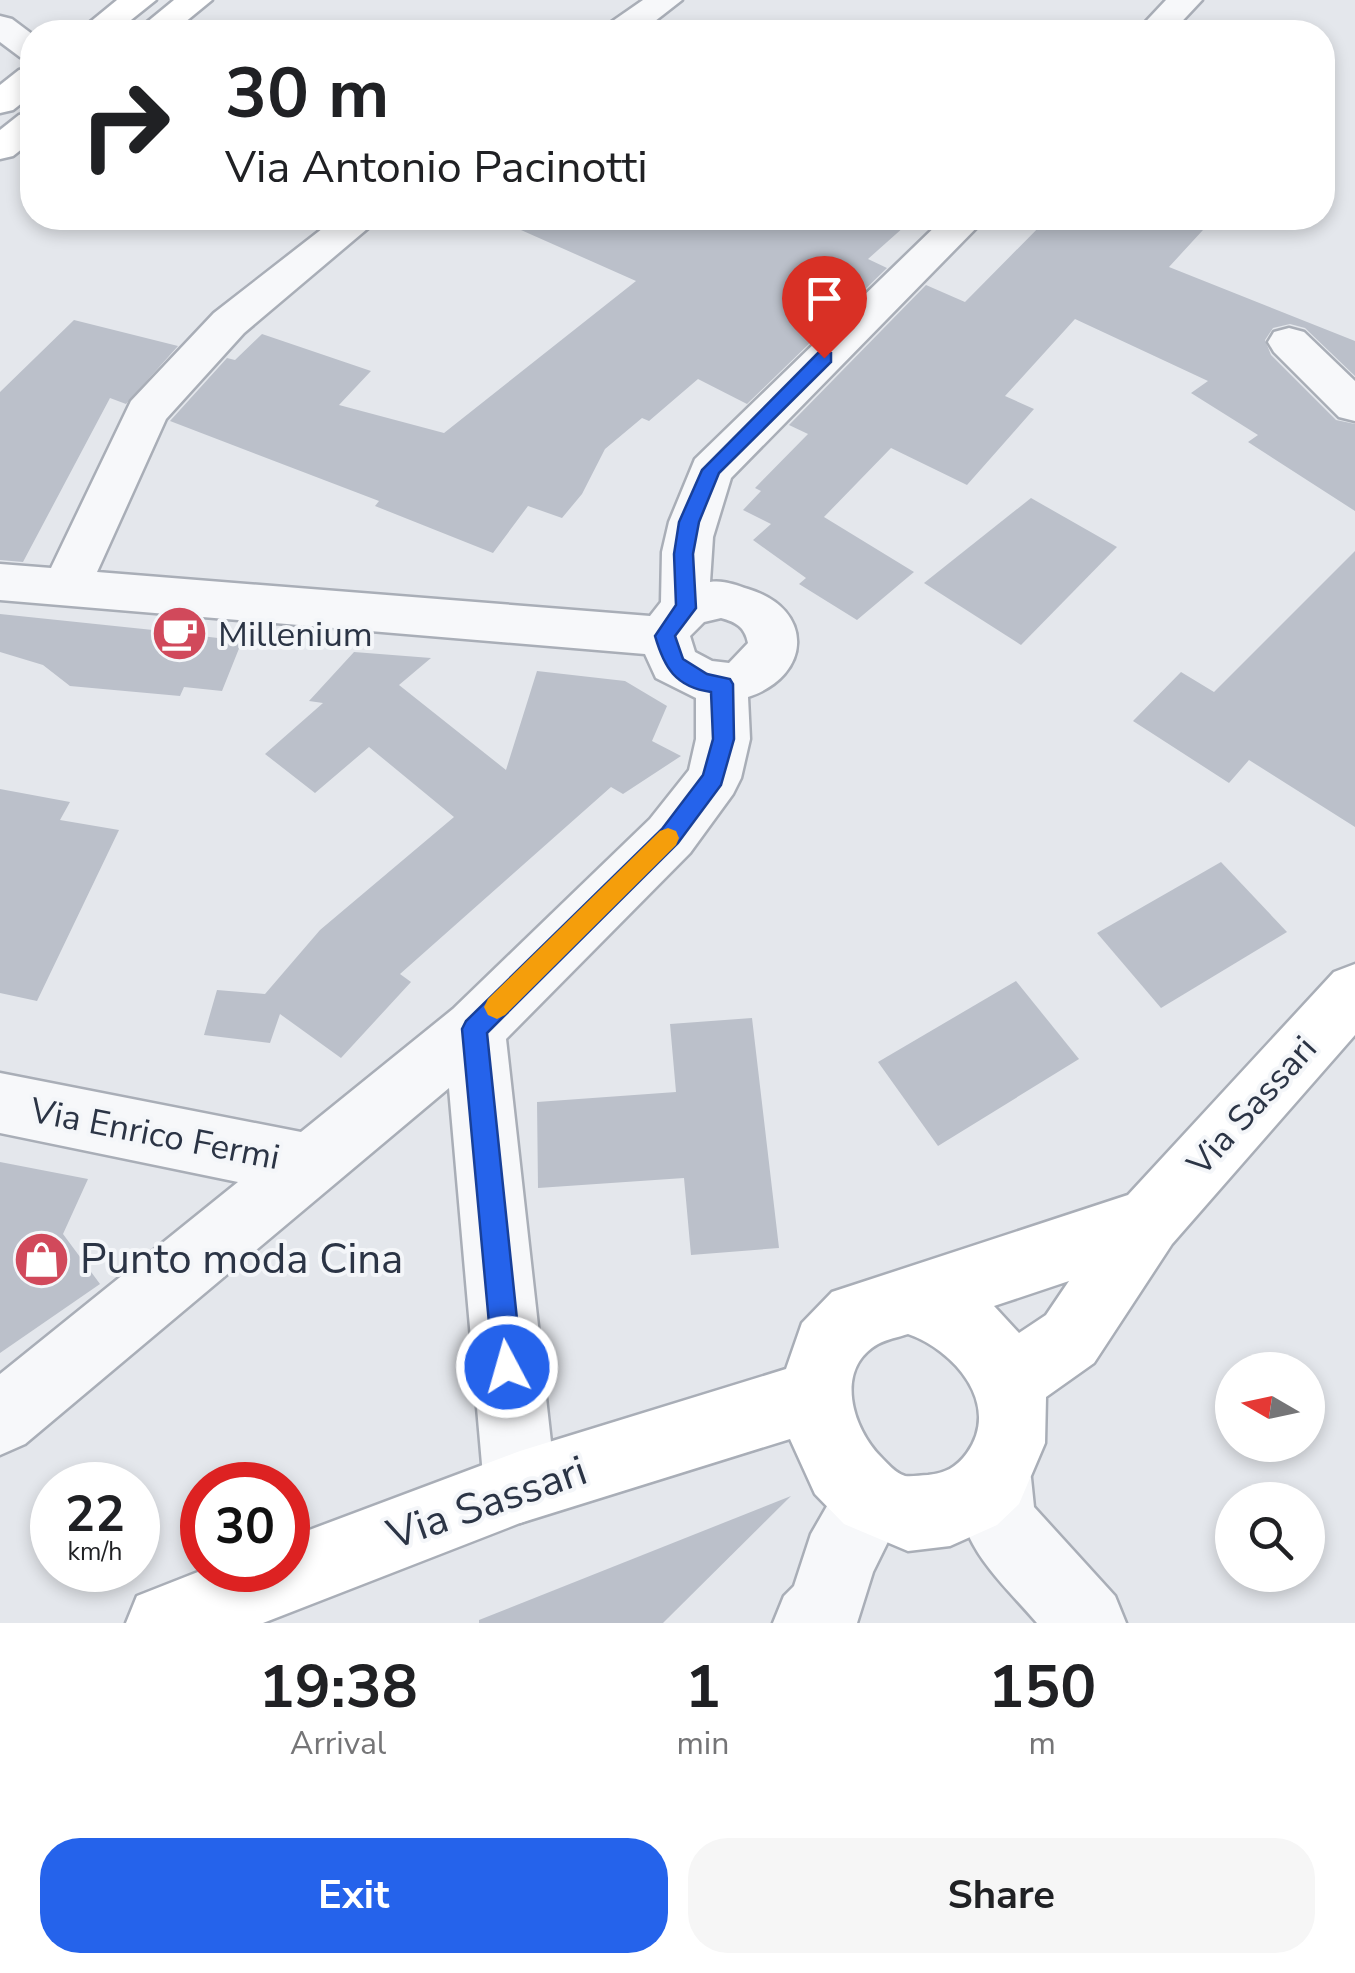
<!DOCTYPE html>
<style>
:root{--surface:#fff;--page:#f6f6f6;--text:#202124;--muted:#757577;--accent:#2563eb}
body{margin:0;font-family:"Nunito Sans",sans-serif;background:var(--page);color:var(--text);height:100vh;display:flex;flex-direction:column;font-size:38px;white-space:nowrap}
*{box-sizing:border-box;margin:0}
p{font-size:32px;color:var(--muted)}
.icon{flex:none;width:55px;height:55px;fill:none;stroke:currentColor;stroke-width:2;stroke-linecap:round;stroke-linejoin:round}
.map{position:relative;height:1623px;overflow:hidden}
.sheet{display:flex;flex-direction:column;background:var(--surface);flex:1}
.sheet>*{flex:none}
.banner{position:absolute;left:20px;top:20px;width:1315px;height:210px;border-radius:40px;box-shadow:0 5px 15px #0003;background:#fff;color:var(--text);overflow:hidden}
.needle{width:65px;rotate:279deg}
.fabs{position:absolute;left:1215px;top:1352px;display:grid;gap:20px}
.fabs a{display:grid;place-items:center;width:110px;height:110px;border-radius:50%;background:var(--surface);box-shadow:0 5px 15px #0003;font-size:50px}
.speed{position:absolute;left:30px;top:1462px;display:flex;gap:20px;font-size:50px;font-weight:700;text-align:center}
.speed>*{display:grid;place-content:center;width:130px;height:130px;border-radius:50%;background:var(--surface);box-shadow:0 5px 15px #0003;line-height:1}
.speed small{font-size:25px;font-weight:400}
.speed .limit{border:15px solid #d22;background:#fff;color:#111}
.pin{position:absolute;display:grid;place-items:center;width:85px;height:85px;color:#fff;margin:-102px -42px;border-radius:50% 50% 50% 0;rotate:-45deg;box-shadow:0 0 10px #0007}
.pin .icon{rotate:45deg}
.me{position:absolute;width:110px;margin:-55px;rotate:354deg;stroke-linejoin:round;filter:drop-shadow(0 0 8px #0008)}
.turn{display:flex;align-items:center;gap:35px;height:210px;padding:0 40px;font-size:45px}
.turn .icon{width:130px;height:130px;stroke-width:2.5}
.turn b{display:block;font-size:70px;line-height:85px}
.eta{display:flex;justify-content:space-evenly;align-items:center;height:170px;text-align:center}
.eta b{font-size:60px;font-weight:700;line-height:70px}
.primary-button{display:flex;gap:20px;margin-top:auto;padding:20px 40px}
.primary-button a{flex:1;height:115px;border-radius:40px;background:var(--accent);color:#fff;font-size:40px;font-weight:700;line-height:115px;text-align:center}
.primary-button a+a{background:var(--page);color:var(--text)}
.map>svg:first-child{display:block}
</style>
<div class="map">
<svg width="1355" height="1623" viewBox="0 0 1355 1623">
<rect width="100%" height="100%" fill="#e4e7ec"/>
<g fill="#bbc0ca">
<path d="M 494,218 L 914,218 L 868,259 L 887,268 L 747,404 L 698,379 L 649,421 L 642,418 L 605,449 L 582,494 L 562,518 L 528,506 L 493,553 L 375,506 L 379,501 L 170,421 L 227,358 L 235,360 L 262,334 L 371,371 L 339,405 L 444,433 L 636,281 Z"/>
<path d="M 1048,218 L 1214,218 L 1169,267 L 1355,341 L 1355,376 L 1305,328 L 1290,324 L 1273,328 L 1265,340 L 1271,355 L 1336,420 L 1355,424 L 1355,511 L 1248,442 L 1258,435 L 1191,393 L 1208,381 L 1075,319 L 1005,396 L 1034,409 L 967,485 L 891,448 L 824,517 L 914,572 L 857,620 L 799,584 L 806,578 L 753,540 L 771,524 L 743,510 L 761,491 L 755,488 L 808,434 L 789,425 L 926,285 L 965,302 Z"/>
<path d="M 74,320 L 178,346 L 126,404 L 110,398 L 23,562 L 0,560 L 0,392 Z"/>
<path d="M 1031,498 L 1117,547 L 1021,645 L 924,583 Z"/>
<path d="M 1355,551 L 1355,827 L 1249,760 L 1229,783 L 1133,721 L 1181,672 L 1214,692 Z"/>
<path d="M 0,614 L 153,630 L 242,641 L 222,691 L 184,687 L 180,696 L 70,686 L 43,665 L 0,652 Z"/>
<path d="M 354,652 L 431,658 L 399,685 L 506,770 L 537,671 L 625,681 L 667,706 L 652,741 L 681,756 L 623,794 L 611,787 L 400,974 L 411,982 L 341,1058 L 280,1014 L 270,1043 L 204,1035 L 217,990 L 265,994 L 320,930 L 454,817 L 369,747 L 315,793 L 265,754 L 323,703 L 309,701 Z"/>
<path d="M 0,789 L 70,802 L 60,820 L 119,830 L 37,1001 L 0,993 Z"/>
<path d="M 1221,862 L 1287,932 L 1161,1008 L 1097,933 Z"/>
<path d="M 1016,981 L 1079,1059 L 938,1146 L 878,1062 Z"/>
<path d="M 752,1018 L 779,1248 L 691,1255 L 684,1178 L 538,1188 L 537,1102 L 676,1092 L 670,1024 Z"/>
<path d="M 0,1162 L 88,1179 L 63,1234 L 100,1284 L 0,1353 Z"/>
<path d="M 791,1496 L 663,1623 L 479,1623 L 479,1620 Z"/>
</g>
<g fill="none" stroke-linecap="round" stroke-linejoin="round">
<defs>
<g id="street">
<path d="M 643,0 L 682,0 L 641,32 L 602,32 L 607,25 Z"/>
<path d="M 1166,0 L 1202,0 L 1172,32 L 1136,32 Z"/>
<path d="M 0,16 L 12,19 L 32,34 L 32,60 L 20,57 L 0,42 Z"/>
<path d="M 336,218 L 380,218 L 244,333 L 166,419 L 97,572 L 650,616 L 661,602 L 662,552 L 669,522 L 695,459 L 944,218 L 986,218 L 731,478 L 713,537 L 710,582 C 724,580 735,585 748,589 C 815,609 812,676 748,697 L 750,739 L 741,778 L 733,794 L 690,853 L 506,1039 L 556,1487 L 546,1513 L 520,1523 L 494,1513 L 484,1487 L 449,1088 L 25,1444 L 0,1455 L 0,1374 L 238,1182 L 0,1133 L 0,1073 L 301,1132 L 453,1009 L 650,819 L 689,770 L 696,739 L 696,698 L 656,678 L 645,654 L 0,600 L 0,564 L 51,568 L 131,401 L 214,313 ZM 721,618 C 736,622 745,627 748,643 L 729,663 L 712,661 L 695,652 L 690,636 L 704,622 Z"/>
<path d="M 1289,328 L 1304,332 L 1355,381 L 1355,421 L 1339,417 L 1274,352 L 1268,342 L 1274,332 Z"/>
<path d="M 995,1442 L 1021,1452 L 1031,1478 L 1034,1507 L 1115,1596 L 1126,1623 L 1037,1623 C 991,1570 938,1528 969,1452 Z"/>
<path d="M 872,1462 L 898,1473 L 909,1499 L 873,1572 L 857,1623 L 773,1623 L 784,1596 L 794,1586 L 811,1534 L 846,1473 Z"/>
</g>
<g id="secondary">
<path d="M 117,0 L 156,0 L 116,32 L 78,32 Z"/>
<path d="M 174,0 L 212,0 L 173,32 L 135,32 Z"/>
<path d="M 32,67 L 32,95 L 13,110 L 0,113 L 0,85 L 19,70 Z"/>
<path d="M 32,112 L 32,141 L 13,156 L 0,159 L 0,130 L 19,115 Z"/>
<path d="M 1355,964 L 1355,1035 L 1172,1244 L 1094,1363 L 1046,1397 L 1045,1443 L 1019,1504 L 997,1525 L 950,1546 L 908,1551 L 844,1524 L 815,1494 L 790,1439 L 520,1523 L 263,1623 L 126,1623 L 137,1596 L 203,1570 L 288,1570 L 288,1538 L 520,1451 L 786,1369 L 802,1323 L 832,1292 L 1128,1195 L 1334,972 ZM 1069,1281 L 1046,1315 L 1019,1333 L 994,1306 ZM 908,1334 C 954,1350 1002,1404 967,1453 C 956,1468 945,1473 928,1475 C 920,1475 912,1477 905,1476 C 895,1473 888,1464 881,1457 C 852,1428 834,1369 878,1344 C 887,1339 899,1337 908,1334 Z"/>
</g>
</defs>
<use href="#street" stroke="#a9aeb7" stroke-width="5"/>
<use href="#secondary" stroke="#a9aeb7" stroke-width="5"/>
<use href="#street" fill="#f7f8fa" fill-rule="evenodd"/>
<use href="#secondary" fill="#fff" fill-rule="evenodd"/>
</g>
<path fill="#2563eb" stroke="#184099" stroke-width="2.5" d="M 824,352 L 831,353 L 831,362 L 719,473 L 699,522 L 693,554 L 696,608 L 675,636 L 683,659 L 707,674 L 730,679 L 733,684 L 734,739 L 721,785 L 678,843 L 487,1033 L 522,1367 L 517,1377 L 507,1381 L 497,1377 L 493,1367 L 462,1029 L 466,1021 L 662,829 L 703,775 L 713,739 L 711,692 C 675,687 664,667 655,636 L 676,605 L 674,554 L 679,522 L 702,470 L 818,353 Z"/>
<path fill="#f59e0b" d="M 668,828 L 676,831 L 679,838 L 676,845 L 505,1015 L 497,1019 L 488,1015 L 484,1007 L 488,999 L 660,831 Z"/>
<defs>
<symbol id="cafe-disc" viewBox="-11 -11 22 22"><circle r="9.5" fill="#d1495b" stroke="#f4f6f9"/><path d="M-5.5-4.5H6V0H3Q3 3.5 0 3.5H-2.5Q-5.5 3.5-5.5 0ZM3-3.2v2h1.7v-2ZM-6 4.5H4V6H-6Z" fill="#fff"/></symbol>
<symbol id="shop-disc" viewBox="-11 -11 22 22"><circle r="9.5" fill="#d1495b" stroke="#f4f6f9"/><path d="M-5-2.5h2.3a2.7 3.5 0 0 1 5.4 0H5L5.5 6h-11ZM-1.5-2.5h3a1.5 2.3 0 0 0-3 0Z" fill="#fff"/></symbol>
</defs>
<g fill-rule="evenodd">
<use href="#cafe-disc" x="148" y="602" width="63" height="63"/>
<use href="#shop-disc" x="10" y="1228" width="63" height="63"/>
</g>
<g text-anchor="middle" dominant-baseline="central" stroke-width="8" stroke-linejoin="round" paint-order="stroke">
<g font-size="35" fill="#2b3445" stroke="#f4f6f9" text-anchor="start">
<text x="218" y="634">Millenium</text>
</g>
<g font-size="35" fill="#2b3445" stroke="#f4f6f9">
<text transform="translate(1252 1106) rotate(-48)">Via Sassari</text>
<text transform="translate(155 1134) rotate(11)">Via Enrico Fermi</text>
</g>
<g font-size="42" fill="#2b3445" stroke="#f4f6f9" text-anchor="start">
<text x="80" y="1259">Punto moda Cina</text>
</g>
<g font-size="42" fill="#2b3445" stroke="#f4f6f9">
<text transform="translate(487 1503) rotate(-19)">Via Sassari</text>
</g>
</g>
</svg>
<div class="fabs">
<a><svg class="needle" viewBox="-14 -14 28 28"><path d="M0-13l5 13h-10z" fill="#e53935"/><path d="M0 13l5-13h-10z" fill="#757577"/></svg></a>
<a><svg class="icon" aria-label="search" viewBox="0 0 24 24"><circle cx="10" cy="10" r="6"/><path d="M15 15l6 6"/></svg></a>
</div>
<div class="speed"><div>22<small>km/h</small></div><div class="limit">30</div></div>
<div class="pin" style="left:824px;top:358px;background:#d93025"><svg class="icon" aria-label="arrive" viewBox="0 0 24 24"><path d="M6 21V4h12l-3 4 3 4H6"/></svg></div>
<svg class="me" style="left:507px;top:1367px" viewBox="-20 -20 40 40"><circle r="17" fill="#2563eb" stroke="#fff" stroke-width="3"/><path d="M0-11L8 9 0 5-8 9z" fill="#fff"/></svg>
<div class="banner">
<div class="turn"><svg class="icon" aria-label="right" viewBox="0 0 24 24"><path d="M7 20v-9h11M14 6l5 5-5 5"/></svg><div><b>30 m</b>Via Antonio Pacinotti</div></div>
</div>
</div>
<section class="sheet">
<div class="eta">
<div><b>19:38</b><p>Arrival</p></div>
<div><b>1</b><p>min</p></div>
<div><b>150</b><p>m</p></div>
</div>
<div class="primary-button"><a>Exit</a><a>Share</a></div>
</section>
